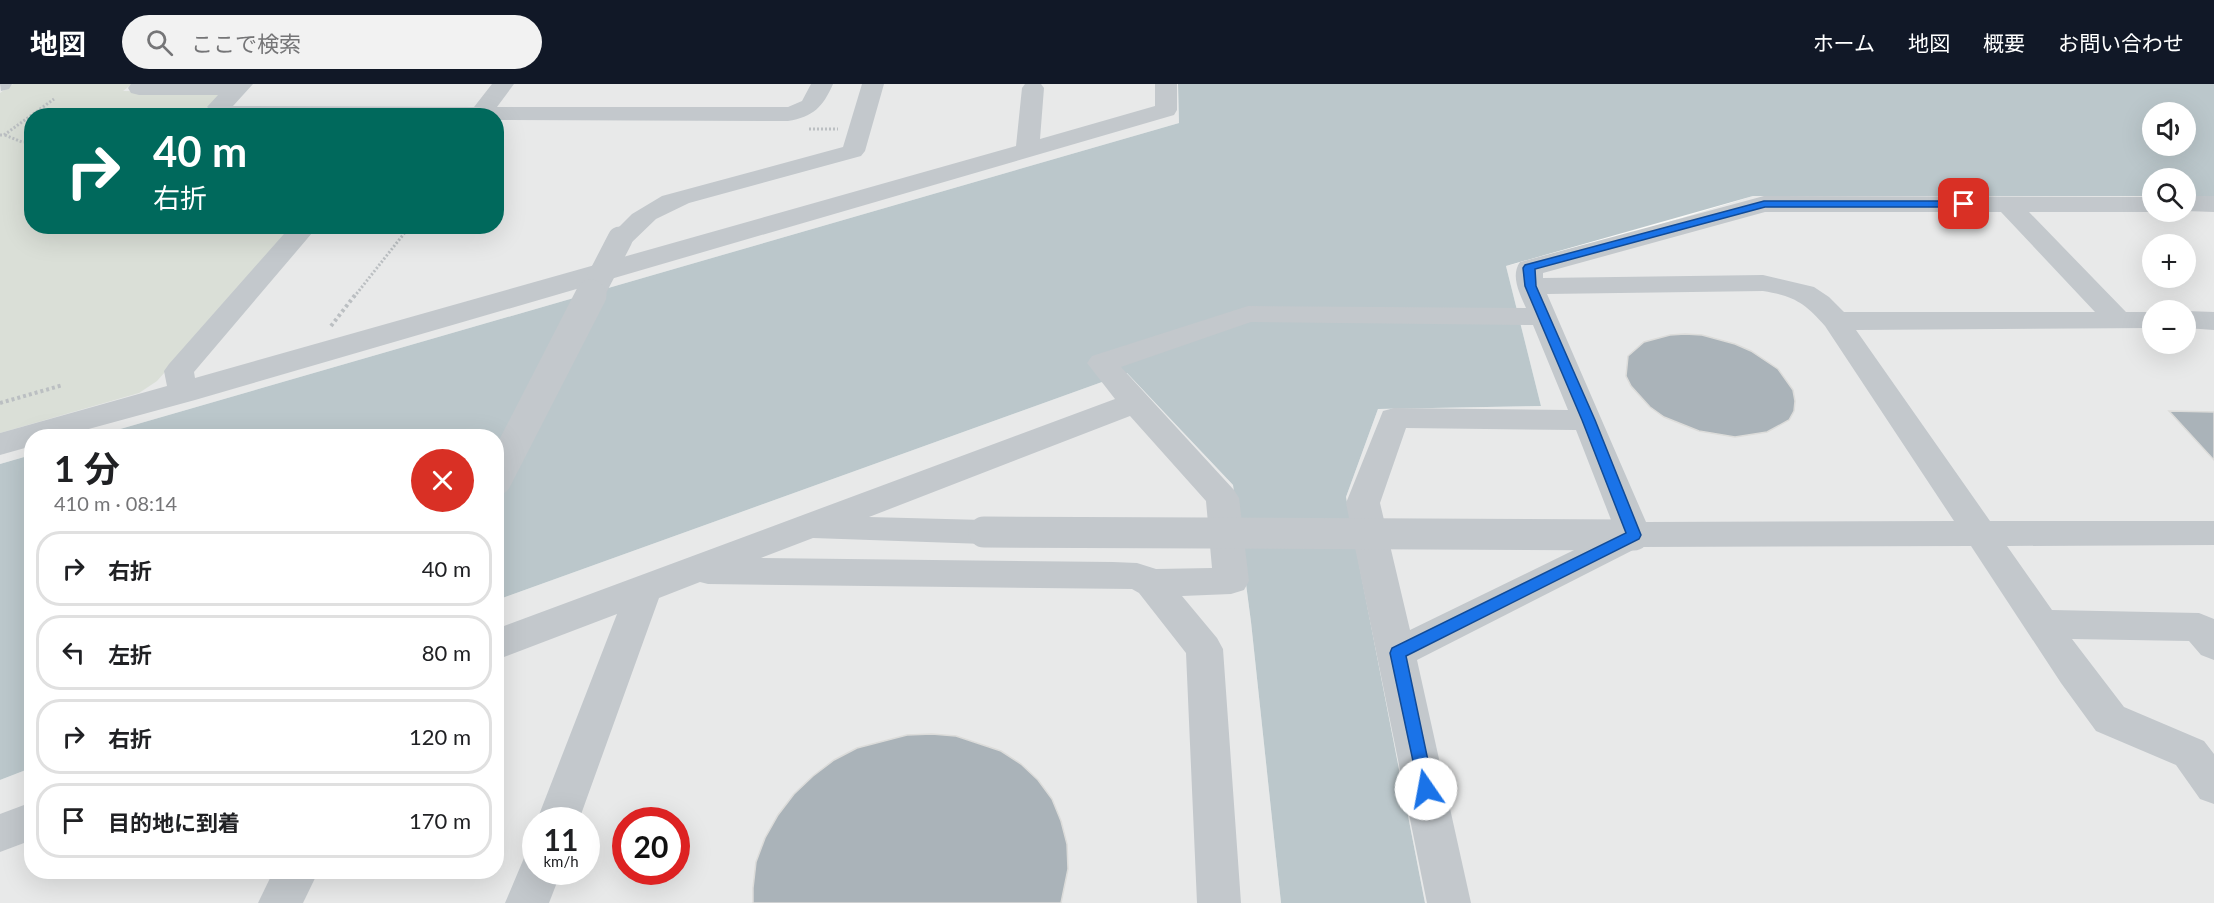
<!DOCTYPE html>
<html lang="ja">
<meta charset="utf-8">
<style>
:root{--surface:#fff;--page:#f2f2f2;--text:#202124;--muted:#757577;--line:#e0e0e0;--accent:#111827}
body{margin:0;font-family:Lato,"Noto Sans JP",sans-serif;background:var(--page);color:var(--text);height:100vh;display:flex;flex-direction:column;font-size:22px;white-space:nowrap}
*{box-sizing:border-box;margin:0}
p{font-size:20px;color:var(--muted)}
.icon{flex:none;width:33px;height:33px;fill:none;stroke:currentColor;stroke-width:2;stroke-linecap:round;stroke-linejoin:round}
.map{position:relative;flex:1;overflow:hidden}
.sheet{position:absolute;left:24px;top:345px;width:480px;height:450px;display:flex;flex-direction:column;background:var(--surface);border-radius:24px;box-shadow:0 6px 24px #0002}
.sheet>*{flex:none}
.hud{position:absolute;left:24px;top:24px;width:480px;height:126px;border-radius:24px;box-shadow:0 6px 24px #0002;background:#00695c;color:#fff;overflow:hidden}
.buttons{position:absolute;left:2142px;top:18px;display:grid;gap:12px}
.buttons a{display:grid;place-items:center;width:54px;height:54px;border-radius:50%;background:var(--surface);box-shadow:0 6px 24px #0002;font-size:30px}
.speed{position:absolute;left:522px;top:723px;display:flex;gap:12px;font-size:30px;font-weight:700;text-align:center}
.speed>*{display:grid;place-content:center;width:78px;height:78px;border-radius:50%;background:var(--surface);box-shadow:0 6px 24px #0002;line-height:1}
.speed small{font-size:15px;font-weight:400}
.speed .limit{border:9px solid #d22;background:#fff;color:#111}
.pin{position:absolute;display:grid;place-items:center;width:51px;height:51px;color:#fff;margin:-26px;border-radius:12px;box-shadow:0 3px 9px #0006}
.me{position:absolute;width:66px;margin:-33px;rotate:348deg;stroke-linejoin:round;filter:drop-shadow(0 0 4px #0008)}
.turn{display:flex;align-items:center;gap:21px;height:126px;padding:0 30px;font-size:27px}
.turn .icon{width:78px;height:78px;stroke-width:2.5}
.turn b{display:block;font-size:42px;line-height:51px}
.round{display:grid;place-items:center;flex:none;width:63px;height:63px;border-radius:32px;background:var(--page)}
.head{display:flex;align-items:center;justify-content:space-between;height:102px;padding:0 30px}
h1{font-size:36px;font-weight:700;line-height:45px}
ul{padding:0;list-style:none}
li{display:flex;align-items:center;gap:18px;height:75px;margin:0 12px 9px;padding:0 18px;border:3px solid var(--line);border-radius:24px}
li div{flex:1}
li b{display:block;font-size:22px}
li em{font-style:normal}
header{display:flex;align-items:center;gap:36px;box-sizing:border-box;height:84px;padding:0 30px;background:var(--accent);color:#fff}
header strong{font-size:28px}
nav{display:flex;gap:33px;margin-inline-start:auto;font-size:21px}
.search{width:420px;height:54px;background:var(--page);display:flex;align-items:center;gap:15px;box-sizing:border-box;padding:0 21px;border-radius:33px;color:var(--muted);font-size:22px}
.map>svg:first-child{display:block}
</style>
<header>
<strong>地図</strong>
<div class="search"><svg class="icon" aria-label="search" viewBox="0 0 24 24"><circle cx="10" cy="10" r="6"/><path d="M15 15l6 6"/></svg>ここで検索</div>
<nav><a>ホーム</a><a>地図</a><a>概要</a><a>お問い合わせ</a></nav>
</header>
<div class="map">
<svg width="2214" height="819" viewBox="0 0 2214 819">
<rect width="100%" height="100%" fill="#fafaf8"/>
<g fill="#e8e9e9" fill-rule="evenodd">
<path d="M 0,0 L 1178,0 L 1179,39 L 96,352 L 32,352 L 31,371 L 0,380 ZM 32,32 L 496,32 L 496,142 L 32,142 Z"/>
<path d="M 1753,112 L 2152,112 L 2152,128 L 2186,128 L 2186,112 L 2214,112 L 2214,819 L 1425,819 L 1346,413 L 1378,325 L 1541,322 L 1506,182 L 1600,159 ZM 2152,160 L 2186,160 L 2186,194 L 2152,194 ZM 2152,226 L 2186,226 L 2186,260 L 2152,260 Z"/>
<path d="M 1127,289 L 1233,401 L 1251,538 L 1281,819 L 0,819 L 0,696 L 31,684 L 32,788 L 496,788 L 497,516 ZM 536,736 L 586,736 L 586,788 L 536,788 ZM 626,736 L 676,736 L 676,788 L 626,788 Z"/>
</g>
<path fill="#dadfd7" d="M 13,0 L 132,0 L 123,7 L 225,8 L 199,31 L 32,32 L 32,142 L 293,143 L 157,297 L 139,309 L 0,349 L 0,9 Z"/>
<g fill="#bbc7cb" fill-rule="evenodd">
<path d="M 1178,0 L 2214,0 L 2214,112 L 2186,112 L 2186,94 L 2152,94 L 2152,112 L 1753,112 L 1506,182 L 1541,322 L 1378,325 L 1346,413 L 1425,819 L 1281,819 L 1251,538 L 1233,401 L 1127,289 L 497,516 L 496,352 L 96,352 L 1179,39 ZM 2152,28 L 2186,28 L 2186,62 L 2152,62 Z"/>
<path d="M 31,371 L 31,684 L 0,696 L 0,380 Z"/>
</g>
<g fill="#aab3b9" stroke="#dcdcda" stroke-width="1.5">
<path d="M 1685,250 L 1702,251 L 1735,260 L 1751,267 L 1778,285 L 1793,306 L 1795,317 L 1794,327 L 1789,336 L 1767,348 L 1735,353 L 1699,347 L 1664,333 L 1650,323 L 1631,302 L 1626,292 L 1628,272 L 1644,258 L 1670,251 Z"/>
<path d="M 2169,327 L 2214,328 L 2214,376 Z"/>
<path d="M 932,650 L 956,652 L 1001,667 L 1021,680 L 1038,696 L 1052,715 L 1061,737 L 1067,760 L 1068,785 L 1061,819 L 753,819 L 753,804 L 756,778 L 765,754 L 778,731 L 794,710 L 813,692 L 834,676 L 857,664 L 907,651 Z"/>
</g>
<g fill="none" stroke-linecap="round" stroke-linejoin="round">
<g stroke="#bbbfc2" stroke-width="3" stroke-dasharray="2 2" stroke-linecap="butt">
<path d="M 809,45 L 838,45"/>
<path d="M 0,51 L 4,51 L 54,15"/>
<path d="M 5,51 L 22,58 L 32,58"/>
<path d="M 354,213 L 410,142"/>
</g>
<g stroke="#bbbfc2" stroke-width="4" stroke-dasharray="3 3" stroke-linecap="butt">
<path d="M 331,242 L 355,211"/>
<path d="M 0,319 L 63,301"/>
</g>
<g fill="#c3c8cc" fill-rule="evenodd">
<path d="M 0,0 L 12,0 L 9,5 L 1,7 Z"/>
<path d="M 131,0 L 253,0 L 233,22 L 474,23 L 492,0 L 514,0 L 497,23 L 788,23 L 802,17 L 811,0 L 833,0 C 823,23 813,33 788,37 L 496,36 L 496,32 L 216,32 L 207,23 L 218,11 L 139,11 L 131,9 L 128,4 Z"/>
<path d="M 862,0 L 884,0 L 865,67 L 861,72 L 689,119 L 656,135 L 629,161 L 620,163 L 611,161 L 607,155 L 632,130 L 662,112 L 843,63 Z"/>
<path d="M 1025,0 L 1041,0 L 1044,4 L 1040,55 L 1155,22 L 1155,0 L 1177,0 L 1177,26 L 1174,31 L 195,316 L 63,352 L 32,352 L 32,362 L 0,371 L 0,349 L 167,302 L 164,287 L 169,280 L 291,142 L 318,142 L 194,288 L 195,294 L 1016,62 L 1022,4 Z"/>
<path d="M 1764,112 L 2152,113 L 2152,128 L 2029,128 L 2126,228 L 2152,228 L 2152,244 L 1856,246 L 1990,437 L 2214,437 L 2214,461 L 2007,462 L 2052,526 L 2199,529 L 2214,535 L 2214,576 L 2201,571 L 2189,557 L 2072,555 L 2124,623 L 2204,657 L 2214,670 L 2214,720 L 2200,715 L 2176,681 L 2096,647 L 2061,599 L 1971,462 L 1639,463 L 1417,576 L 1471,819 L 1427,819 L 1346,419 L 1383,327 L 1394,324 L 1568,326 L 1533,241 L 1251,238 L 1121,283 L 1234,406 L 1239,414 L 1249,497 L 1244,506 L 1231,510 L 1182,512 L 1217,554 L 1223,565 L 1241,819 L 1197,819 L 1186,569 L 1139,509 L 1132,505 L 708,500 L 700,498 L 659,514 L 579,736 L 537,736 L 617,530 L 496,576 L 496,545 L 1115,315 L 1087,279 L 1092,272 L 1248,222 L 1526,224 C 1520,210 1510,192 1520,178 ZM 1765,128 L 2001,128 L 2095,228 L 1844,228 L 1829,213 L 1814,203 L 1763,191 L 1543,194 L 1543,189 ZM 1763,207 C 1794,212 1805,219 1825,242 L 1954,437 L 1646,438 L 1547,210 ZM 1130,332 L 1206,417 L 1212,484 L 1156,485 L 1137,479 L 1113,478 L 761,474 L 813,454 L 984,460 L 996,457 L 1001,448 L 996,439 L 984,436 L 869,433 ZM 1406,344 L 1576,346 L 1615,446 L 1410,546 L 1380,419 Z"/>
<path d="M 2186,112 L 2214,112 L 2214,128 L 2186,127 Z"/>
<path d="M 2186,227 L 2214,228 L 2214,246 L 2186,244 Z"/>
<path d="M 32,718 L 32,756 L 0,768 L 0,730 Z"/>
<path d="M 536,769 L 536,788 L 561,788 L 549,819 L 505,819 L 524,774 Z"/>
<path d="M 273,788 L 318,788 L 303,819 L 258,819 Z"/>
</g>
<path stroke="#c3c8cc" stroke-width="25" d="M 590,213 L 620,155"/>
<g stroke="#c3c8cc" stroke-width="31">
<path d="M 496,396 L 591,211"/>
<path d="M 984,448 L 1634,451"/>
</g>
</g>
<path fill="#1a73e8" stroke="#114b97" stroke-width="1.5" d="M 1764,117 L 1964,117 L 1969,120 L 1964,123 L 1765,123 L 1535,185 L 1536,202 L 1595,336 L 1641,451 L 1639,455 L 1406,572 L 1434,705 L 1432,710 L 1426,713 L 1420,710 L 1390,569 L 1392,564 L 1626,449 L 1582,336 L 1525,202 L 1523,184 L 1525,181 Z"/>
</svg>
<div class="buttons">
<a><svg class="icon" aria-label="sound" viewBox="0 0 24 24"><path d="M4 9h4l5-4v14l-5-4H4zM17 9q2 3 0 6"/></svg></a>
<a><svg class="icon" aria-label="search" viewBox="0 0 24 24"><circle cx="10" cy="10" r="6"/><path d="M15 15l6 6"/></svg></a>
<a>+</a>
<a>−</a>
</div>
<div class="speed"><div>11<small>km/h</small></div><div class="limit">20</div></div>
<div class="pin" style="left:1964px;top:120px;background:#d93025"><svg class="icon" aria-label="arrive" viewBox="0 0 24 24"><path d="M6 21V4h12l-3 4 3 4H6"/></svg></div>
<svg class="me" style="left:1426px;top:705px" viewBox="-20 -20 40 40"><circle r="19" fill="#fff"/><path d="M0-13L10 11 0 6-10 11z" fill="#1a73e8"/></svg>
<div class="hud">
<div class="turn"><svg class="icon" aria-label="right" viewBox="0 0 24 24"><path d="M7 20v-9h11M14 6l5 5-5 5"/></svg><div><b>40 m</b>右折</div></div>
</div>
<section class="sheet">
<div class="head"><div><h1>1 分</h1><p>410 m · 08:14</p></div><a class="round" style="background:#d93025;color:#fff"><svg class="icon" aria-label="close" viewBox="0 0 24 24"><path d="M6 6l12 12M18 6L6 18"/></svg></a></div>
<ul>
<li><svg class="icon" aria-label="right" viewBox="0 0 24 24"><path d="M7 20v-9h11M14 6l5 5-5 5"/></svg><div><b>右折</b></div><em>40 m</em></li>
<li><svg class="icon" aria-label="left" viewBox="0 0 24 24"><path d="M17 20v-9H6M10 6l-5 5 5 5"/></svg><div><b>左折</b></div><em>80 m</em></li>
<li><svg class="icon" aria-label="right" viewBox="0 0 24 24"><path d="M7 20v-9h11M14 6l5 5-5 5"/></svg><div><b>右折</b></div><em>120 m</em></li>
<li><svg class="icon" aria-label="arrive" viewBox="0 0 24 24"><path d="M6 21V4h12l-3 4 3 4H6"/></svg><div><b>目的地に到着</b></div><em>170 m</em></li>
</ul>
</section>
</div>
